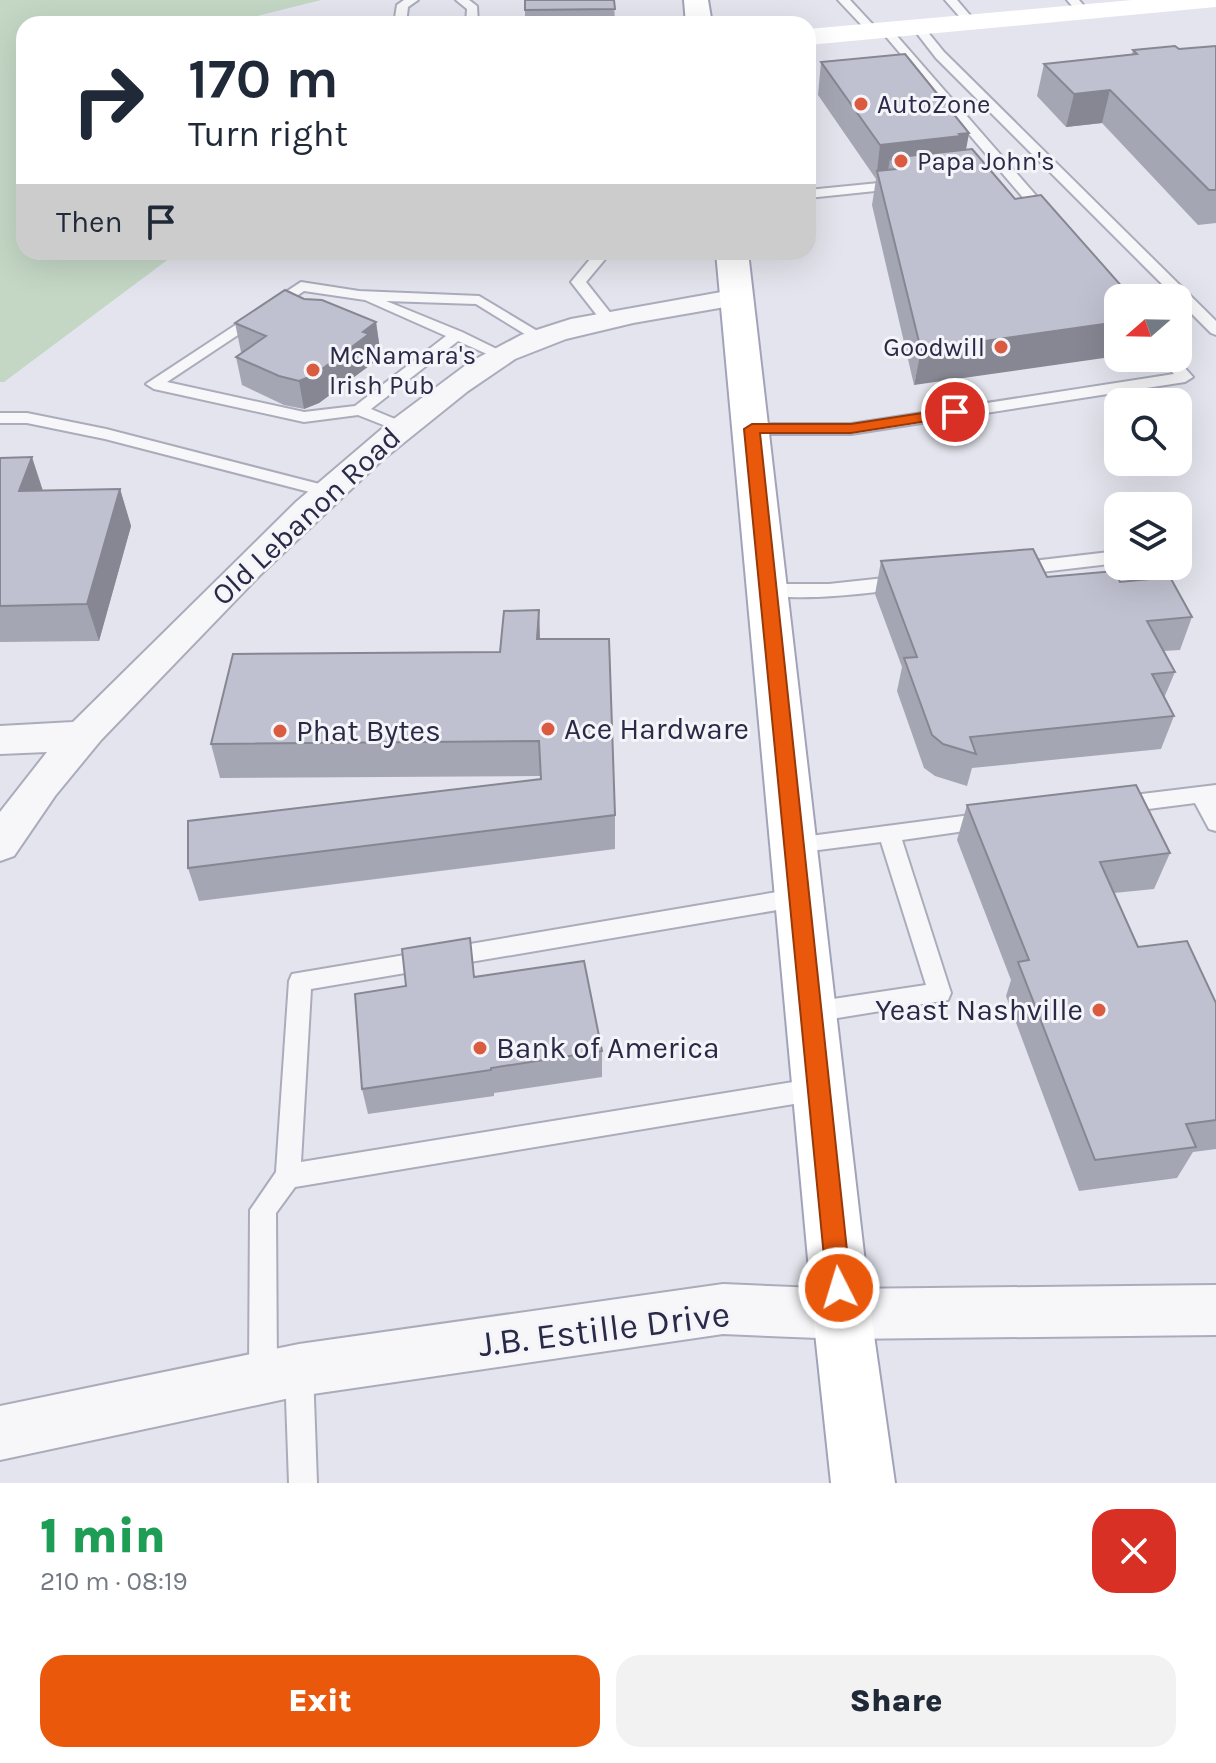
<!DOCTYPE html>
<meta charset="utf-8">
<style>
:root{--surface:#fff;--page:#f2f2f3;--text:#1f2937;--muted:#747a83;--accent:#ea580c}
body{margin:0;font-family:Karla,sans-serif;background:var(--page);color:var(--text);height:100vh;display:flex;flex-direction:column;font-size:30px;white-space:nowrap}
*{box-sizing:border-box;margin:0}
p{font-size:26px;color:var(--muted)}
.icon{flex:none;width:44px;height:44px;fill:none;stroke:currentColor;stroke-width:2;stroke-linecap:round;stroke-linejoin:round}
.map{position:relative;height:1483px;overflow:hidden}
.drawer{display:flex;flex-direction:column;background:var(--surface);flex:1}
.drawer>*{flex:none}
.top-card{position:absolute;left:16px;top:16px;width:800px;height:244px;border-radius:24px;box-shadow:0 8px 32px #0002;background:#fff;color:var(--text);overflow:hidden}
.needle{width:52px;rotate:250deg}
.tools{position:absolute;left:1104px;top:284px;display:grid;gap:16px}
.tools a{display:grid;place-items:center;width:88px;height:88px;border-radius:16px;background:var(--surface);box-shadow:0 8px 32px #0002;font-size:40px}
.pin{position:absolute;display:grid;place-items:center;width:68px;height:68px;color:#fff;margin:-34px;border:4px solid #fff;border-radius:50%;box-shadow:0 2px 8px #0007}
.me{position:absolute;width:88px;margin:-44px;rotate:355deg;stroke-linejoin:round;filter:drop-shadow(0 0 6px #0008)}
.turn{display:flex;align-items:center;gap:28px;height:168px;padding:0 40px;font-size:36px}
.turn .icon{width:104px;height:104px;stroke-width:2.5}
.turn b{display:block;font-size:56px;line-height:68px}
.then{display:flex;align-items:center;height:76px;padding:0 40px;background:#0003;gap:16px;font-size:30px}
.round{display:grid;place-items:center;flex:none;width:84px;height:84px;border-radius:24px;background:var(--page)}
.overview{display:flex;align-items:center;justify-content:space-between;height:136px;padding:0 40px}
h1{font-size:48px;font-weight:800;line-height:60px;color:#1e9e55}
.cta{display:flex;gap:16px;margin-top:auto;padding:16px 40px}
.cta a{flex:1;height:92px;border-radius:24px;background:var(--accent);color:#fff;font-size:32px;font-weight:800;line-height:92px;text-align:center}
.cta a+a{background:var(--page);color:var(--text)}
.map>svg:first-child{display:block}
</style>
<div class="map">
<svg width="1216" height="1483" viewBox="0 0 1216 1483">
<rect width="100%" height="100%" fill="#e3e4ed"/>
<g fill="#c4d7c5">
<path d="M 0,0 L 321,0 L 225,24 L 24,24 L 24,252 L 178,252 L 4,382 L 0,382 Z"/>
<path d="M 210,252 L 348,252 L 334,260 Z"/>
</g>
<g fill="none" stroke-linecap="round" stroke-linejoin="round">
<defs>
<g id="service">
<path d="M 404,0 L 418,0 L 408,7 L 406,24 L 394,24 L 397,5 Z"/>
<path d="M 456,0 L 469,0 L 477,6 L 478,24 L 466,24 L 467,9 Z"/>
<path d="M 838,0 L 850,0 L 877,29 L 877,33 L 869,33 Z"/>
<path d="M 945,0 L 957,0 L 974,20 L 974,24 L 966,24 Z"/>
<path d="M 1067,0 L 1079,0 L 1089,12 L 1079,14 Z"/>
<path d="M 914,25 L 922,25 L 944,52 L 1216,321 L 1216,335 L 1211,333 L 936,58 L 912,27 Z"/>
<path d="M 882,28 L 890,28 L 1053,215 L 1053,221 L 1043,221 L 882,32 Z"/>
<path d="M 899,181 L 906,185 L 904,188 L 808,198 L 808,190 Z"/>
<path d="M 596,252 L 611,252 L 586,282 L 616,320 L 608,325 L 603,323 L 571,282 Z"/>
<path d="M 301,282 L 359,291 L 479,296 L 549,338 L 546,341 L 536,341 L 476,304 L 386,301 L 462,332 L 511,356 L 503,361 L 498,359 L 458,341 L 371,409 L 407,424 L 409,427 L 401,432 L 358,415 L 304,422 L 154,389 L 146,384 ZM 304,291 L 365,300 L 446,336 L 355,406 L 304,412 L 167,382 Z"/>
<path d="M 1160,358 L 1176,358 L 1193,377 L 1185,382 L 851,434 L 752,434 L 744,429 L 752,424 L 851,424 L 1174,374 Z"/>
<path d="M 0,413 L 27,413 L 106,429 L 331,487 L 334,491 L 325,496 L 105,439 L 27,423 L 0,423 Z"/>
<path d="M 1118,551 L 1118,563 L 1015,575 L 1006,569 L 1015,563 Z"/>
<path d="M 903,576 L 909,578 L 912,582 L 909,586 C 887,593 773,605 760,590 L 769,584 L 829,584 Z"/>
<path d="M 1216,785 L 1216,831 L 1209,829 L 1195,803 L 1117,813 L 1110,811 L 1107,805 L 1110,799 L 1117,797 Z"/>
<path d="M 986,813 L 993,815 L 996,821 L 993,827 L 902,840 L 951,993 L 948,1000 L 813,1022 L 805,1019 L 801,1012 L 805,1005 L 813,1002 L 926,985 L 881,842 L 795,853 L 787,851 L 784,845 L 787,839 Z"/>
<path d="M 801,888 L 809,891 L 812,897 L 809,903 L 801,906 L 311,989 L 301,1162 L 818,1078 L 827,1081 L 830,1089 L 827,1097 L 818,1100 L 295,1187 L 276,1213 L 277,1376 L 273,1386 L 263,1390 L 253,1386 L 249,1376 L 250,1210 L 276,1172 L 289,981 L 292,974 Z"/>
<path d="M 299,1356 L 309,1360 L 313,1370 L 317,1483 L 289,1483 L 285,1370 L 289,1360 Z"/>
</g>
<g id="minor">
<path d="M 738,289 L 748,291 L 752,297 L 748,303 L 633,323 L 566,339 L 515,359 L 468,391 L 381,461 L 260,575 L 101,740 L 55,796 L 14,856 L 0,861 L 0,812 L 47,752 L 0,754 L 0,726 L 73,722 L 296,502 L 391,421 L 470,362 L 521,335 L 571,319 Z"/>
<path d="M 723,1284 L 842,1289 L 1216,1285 L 1216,1335 L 842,1339 L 723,1334 L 299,1396 L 0,1460 L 0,1406 L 299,1344 Z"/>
</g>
<g id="primary">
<path d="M 684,0 L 708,0 L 712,24 L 686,24 Z"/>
<path d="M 716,252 L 748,252 L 871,1314 L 895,1483 L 831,1483 L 813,1314 Z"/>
</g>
</defs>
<use href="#service" stroke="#abacbb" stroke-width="4"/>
<use href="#minor" stroke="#abacbb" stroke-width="4"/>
<use href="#primary" stroke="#a2a3b9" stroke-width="4"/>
<use href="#service" fill="#f7f7fa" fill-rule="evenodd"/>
<use href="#minor" fill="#f7f7fa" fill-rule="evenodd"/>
<path fill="#fff" fill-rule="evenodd" d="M 1132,0 L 1216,0 L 1216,7 L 808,45 L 808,29 Z"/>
<use href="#primary" fill="#fff" fill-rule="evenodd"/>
</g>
<g fill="#a5a6b3">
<path d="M 614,0 L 615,24 L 525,24 L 525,10 Z"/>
<path d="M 1216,46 L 1216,223 L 1198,225 L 1102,123 L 1066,127 L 1037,96 L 1044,64 L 1132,54 L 1133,50 L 1179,49 Z"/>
<path d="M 821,62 L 969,133 L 914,385 L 872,205 L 876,179 L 818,95 Z"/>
<path d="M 548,252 L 572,252 L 566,257 Z"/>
<path d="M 304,299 L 376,322 L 380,350 L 372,356 L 373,363 L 319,403 L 304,409 L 284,405 L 242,385 L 236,357 L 243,352 L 241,352 L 235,323 Z"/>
<path d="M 0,458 L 43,491 L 120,489 L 131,526 L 99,641 L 0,642 Z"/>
<path d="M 881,561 L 1047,577 L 1120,582 L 1192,617 L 1180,650 L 1164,651 L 1175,672 L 1164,698 L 1174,716 L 1161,749 L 972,768 L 967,786 L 935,776 L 924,768 L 897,691 L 902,667 L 875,594 Z"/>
<path d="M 539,610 L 540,639 L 615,815 L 615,849 L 199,901 L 188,868 L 541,779 L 541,776 L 220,778 L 211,744 L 500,652 Z"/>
<path d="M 967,805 L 1170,853 L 1154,889 L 1114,893 L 1138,947 L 1216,1003 L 1216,1149 L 1193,1152 L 1177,1178 L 1079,1191 L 1006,996 L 1011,980 L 957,840 Z"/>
<path d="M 474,977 L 602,1051 L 602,1077 L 494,1093 L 494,1096 L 368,1114 L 362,1089 L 406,986 Z"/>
</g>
<g fill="#868792">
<path d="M 1110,90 L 1102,123 L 1066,127 L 1074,94 Z"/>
<path d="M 969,133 L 963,167 L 897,169 L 890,158 L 887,178 L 877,172 L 880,145 Z"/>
<path d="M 376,322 L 380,350 L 372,356 L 373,363 L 319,403 L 304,409 L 299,381 Z"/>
<path d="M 1118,322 L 1118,356 L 914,385 L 921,350 Z"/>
<path d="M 32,457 L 44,494 L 19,491 Z"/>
<path d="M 120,489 L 131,526 L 99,641 L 87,604 Z"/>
<path d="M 539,610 L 540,645 L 537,639 Z"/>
</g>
<g fill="#c0c1d0" stroke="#868792" stroke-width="2">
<path d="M 525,0 L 614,0 L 615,9 L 525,10 Z"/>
<path d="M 1175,46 L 1179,49 L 1216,46 L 1216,190 L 1209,190 L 1110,90 L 1074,94 L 1044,64 L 1137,54 L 1133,50 Z"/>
<path d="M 905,54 L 969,133 L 959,134 L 961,136 L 880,145 L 821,62 Z"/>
<path d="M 972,149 L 1015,199 L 1041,195 L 1132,298 L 1118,298 L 1118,322 L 921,350 L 877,171 L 897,169 L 890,158 Z"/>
<path d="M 285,290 L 304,299 L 322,300 L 376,322 L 363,332 L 369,334 L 314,375 L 299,381 L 279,376 L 236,357 L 266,336 L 235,323 Z"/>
<path d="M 32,457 L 19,491 L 120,489 L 87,604 L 0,606 L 0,458 Z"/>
<path d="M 1033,549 L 1047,577 L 1115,571 L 1120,582 L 1170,577 L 1192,617 L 1147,621 L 1175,672 L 1152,674 L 1174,716 L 970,737 L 976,754 L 943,744 L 932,735 L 904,658 L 917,657 L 881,561 Z"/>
<path d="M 539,610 L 537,639 L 609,639 L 615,815 L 188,868 L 188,821 L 541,779 L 539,741 L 211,744 L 233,654 L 500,652 L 504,611 Z"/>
<path d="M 1136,785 L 1170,853 L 1100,862 L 1138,947 L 1187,941 L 1216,1003 L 1216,1120 L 1186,1124 L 1196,1147 L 1095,1160 L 1018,962 L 1029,960 L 967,805 Z"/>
<path d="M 470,938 L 474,977 L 584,961 L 602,1051 L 491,1068 L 491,1070 L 362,1089 L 355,994 L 406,986 L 402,949 Z"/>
</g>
<path fill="#ea580c" stroke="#983908" stroke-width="2" d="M 955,408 L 960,409 L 960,416 L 851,433 L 760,433 L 851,1288 L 848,1296 L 839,1300 L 831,1296 L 827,1288 L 744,429 L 752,424 L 851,424 Z"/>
<g fill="#da5b40" stroke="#f4f4f9" stroke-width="3">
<circle cx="861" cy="104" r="8"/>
<circle cx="901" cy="161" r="8"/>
<circle cx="1001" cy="347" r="8"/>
<circle cx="313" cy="370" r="8"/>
<circle cx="548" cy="729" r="8"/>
<circle cx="280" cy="731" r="8"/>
<circle cx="1099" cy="1010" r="8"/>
<circle cx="480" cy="1048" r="8"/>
</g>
<g text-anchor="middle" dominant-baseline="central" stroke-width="6" stroke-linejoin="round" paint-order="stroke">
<g font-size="26" fill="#292a47" stroke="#f4f4f9" text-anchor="start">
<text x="877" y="104">AutoZone</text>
<text x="917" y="161">Papa John's</text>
<text x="985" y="347" text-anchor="end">Goodwill</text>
<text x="329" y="355">McNamara's<tspan x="329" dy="30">Irish Pub</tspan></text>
</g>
<g font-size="30" fill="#292a47" stroke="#f4f4f9">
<text transform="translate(306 516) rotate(-43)">Old Lebanon Road</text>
</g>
<g font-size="30" fill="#292a47" stroke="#f4f4f9" text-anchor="start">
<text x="564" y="729">Ace Hardware</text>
<text x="296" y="731">Phat Bytes</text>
<text x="1083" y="1010" text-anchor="end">Yeast Nashville</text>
<text x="496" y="1048">Bank of America</text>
</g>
<g font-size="36" fill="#292a47" stroke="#f4f4f9">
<text transform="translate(604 1329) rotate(-7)">J.B. Estille Drive</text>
</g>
</g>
</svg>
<div class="tools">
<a><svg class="needle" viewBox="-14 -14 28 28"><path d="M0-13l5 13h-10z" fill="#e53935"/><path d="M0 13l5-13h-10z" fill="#747a83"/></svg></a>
<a><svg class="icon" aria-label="search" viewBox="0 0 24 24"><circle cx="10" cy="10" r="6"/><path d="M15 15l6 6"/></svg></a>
<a><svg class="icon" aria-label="layers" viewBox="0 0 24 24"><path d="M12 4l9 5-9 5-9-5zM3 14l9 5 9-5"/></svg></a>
</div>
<div class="pin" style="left:955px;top:412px;background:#d93025"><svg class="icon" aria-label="arrive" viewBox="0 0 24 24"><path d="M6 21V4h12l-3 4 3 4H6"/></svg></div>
<svg class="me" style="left:839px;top:1288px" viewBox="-20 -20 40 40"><circle r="17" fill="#ea580c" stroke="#fff" stroke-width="3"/><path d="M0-11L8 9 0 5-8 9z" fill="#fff"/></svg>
<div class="top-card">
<div class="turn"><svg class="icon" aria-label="right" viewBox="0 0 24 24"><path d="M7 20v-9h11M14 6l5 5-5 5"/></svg><div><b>170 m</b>Turn right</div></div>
<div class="then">Then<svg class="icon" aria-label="arrive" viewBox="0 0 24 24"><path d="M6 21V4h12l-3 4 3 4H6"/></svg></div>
</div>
</div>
<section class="drawer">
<div class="overview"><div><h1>1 min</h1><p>210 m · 08:19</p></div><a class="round" style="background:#d93025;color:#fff"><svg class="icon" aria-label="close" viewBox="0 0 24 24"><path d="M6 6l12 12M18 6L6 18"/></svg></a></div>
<div class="cta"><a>Exit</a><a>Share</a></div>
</section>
